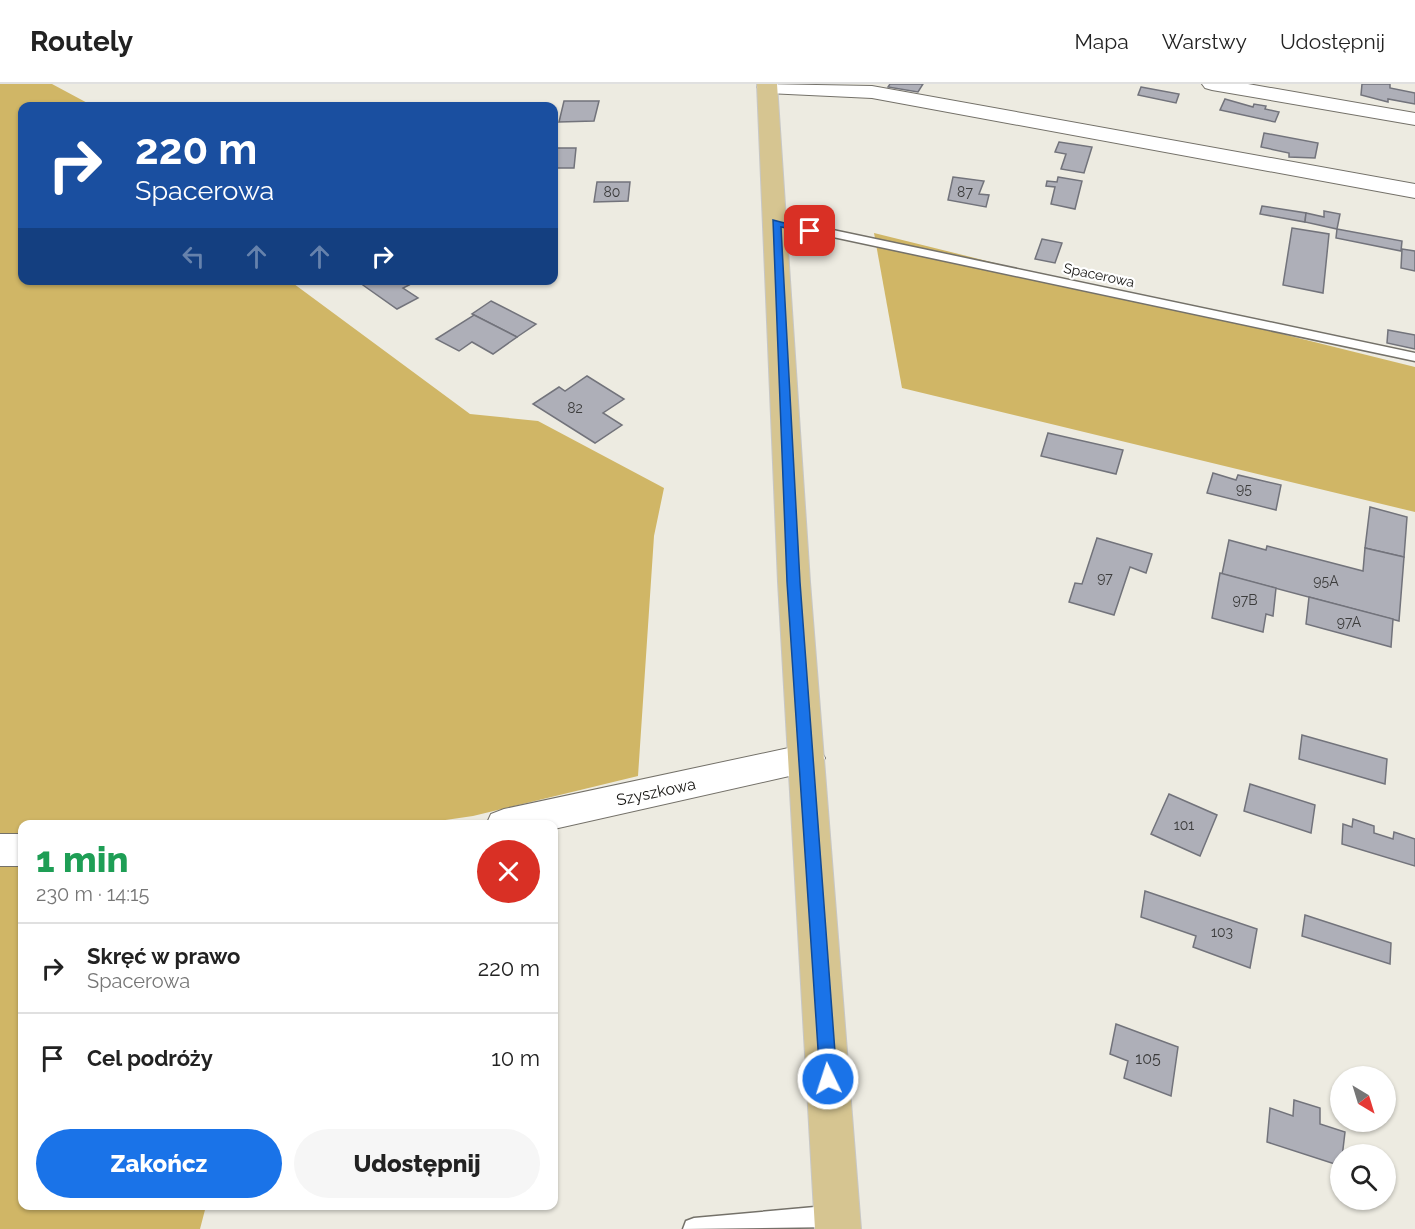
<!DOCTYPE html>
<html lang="pl">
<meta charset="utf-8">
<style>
:root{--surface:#fff;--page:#f6f6f6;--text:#222;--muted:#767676;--line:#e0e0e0;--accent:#1a73e8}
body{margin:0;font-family:Raleway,sans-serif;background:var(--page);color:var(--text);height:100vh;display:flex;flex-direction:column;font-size:22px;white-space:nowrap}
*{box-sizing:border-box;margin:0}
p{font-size:20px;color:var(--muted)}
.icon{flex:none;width:33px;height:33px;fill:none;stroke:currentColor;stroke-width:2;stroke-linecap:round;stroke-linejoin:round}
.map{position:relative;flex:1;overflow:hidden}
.side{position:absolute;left:18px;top:736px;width:540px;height:390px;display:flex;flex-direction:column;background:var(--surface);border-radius:12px;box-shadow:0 2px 4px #0004}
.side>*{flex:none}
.guide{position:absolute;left:18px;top:18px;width:540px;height:183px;border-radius:12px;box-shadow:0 2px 4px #0004;background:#1a4fa0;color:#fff;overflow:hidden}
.needle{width:39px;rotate:142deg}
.controls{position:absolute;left:1330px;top:982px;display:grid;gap:12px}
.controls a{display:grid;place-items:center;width:66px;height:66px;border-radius:50%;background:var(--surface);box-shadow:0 2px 4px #0004;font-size:30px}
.pin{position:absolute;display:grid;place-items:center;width:51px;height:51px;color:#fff;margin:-26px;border-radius:12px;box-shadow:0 3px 9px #0006}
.me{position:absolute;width:66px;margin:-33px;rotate:356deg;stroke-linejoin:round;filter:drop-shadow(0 0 4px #0008)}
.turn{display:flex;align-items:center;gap:21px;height:126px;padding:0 18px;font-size:27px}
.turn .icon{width:78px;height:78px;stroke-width:2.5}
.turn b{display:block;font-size:42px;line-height:51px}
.lanes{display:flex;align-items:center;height:57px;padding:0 18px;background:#0003;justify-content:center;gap:30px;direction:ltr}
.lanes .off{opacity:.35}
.round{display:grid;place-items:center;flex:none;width:63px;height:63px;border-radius:32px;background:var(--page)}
.headline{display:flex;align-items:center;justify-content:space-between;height:102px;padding:0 18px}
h1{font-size:36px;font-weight:800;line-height:45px;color:#1e9e55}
.action{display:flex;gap:12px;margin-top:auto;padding:12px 18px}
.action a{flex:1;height:69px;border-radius:36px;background:var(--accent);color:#fff;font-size:24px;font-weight:800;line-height:69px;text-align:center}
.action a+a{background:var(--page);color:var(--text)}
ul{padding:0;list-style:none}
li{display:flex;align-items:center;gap:18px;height:90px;padding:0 18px;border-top:2px solid var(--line)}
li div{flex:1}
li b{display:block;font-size:22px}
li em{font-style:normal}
header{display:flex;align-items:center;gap:36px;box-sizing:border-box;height:84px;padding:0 30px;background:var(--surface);border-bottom:2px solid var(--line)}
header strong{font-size:28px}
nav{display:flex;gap:33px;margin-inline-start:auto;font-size:21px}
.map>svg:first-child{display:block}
</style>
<header>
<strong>Routely</strong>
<nav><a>Mapa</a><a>Warstwy</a><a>Udostępnij</a></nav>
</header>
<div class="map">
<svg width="1415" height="1145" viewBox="0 0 1415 1145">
<rect width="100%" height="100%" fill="#edebe1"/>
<g fill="#d0b666">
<path d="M 0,0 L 52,0 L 93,22 L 22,22 L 22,196 L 290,197 L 470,330 L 538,337 L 664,404 L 654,452 L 638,692 L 473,732 L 411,741 L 22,741 L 22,1122 L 206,1122 L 200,1145 L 0,1145 Z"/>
<path d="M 874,149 L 1415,283 L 1415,428 L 902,304 Z"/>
</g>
<g fill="#aeafb8" stroke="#72737b" stroke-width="1.5">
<path d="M 890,0 L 923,0 L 918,8 L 888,3 Z"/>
<path d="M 1362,0 L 1390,0 L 1390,4 L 1415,9 L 1415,20 L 1388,15 L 1388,18 L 1361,11 Z"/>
<path d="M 1141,3 L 1179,10 L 1176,19 L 1138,11 Z"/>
<path d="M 1225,15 L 1253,23 L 1254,20 L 1266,22 L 1265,25 L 1279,28 L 1275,38 L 1220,26 Z"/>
<path d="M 564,17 L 599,17 L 594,37 L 559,38 Z"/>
<path d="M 1264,49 L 1318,59 L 1315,74 L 1289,73 L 1289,69 L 1261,63 Z"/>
<path d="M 1059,58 L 1092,63 L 1084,89 L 1061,85 L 1066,70 L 1055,68 Z"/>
<path d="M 554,64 L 576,64 L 574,84 L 554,84 Z"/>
<path d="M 953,93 L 984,97 L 979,110 L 989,111 L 986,123 L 948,116 Z"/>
<path d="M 1058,93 L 1082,97 L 1075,125 L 1051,120 L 1055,103 L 1046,102 L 1047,97 L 1057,98 Z"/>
<path d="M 597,98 L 630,98 L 628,117 L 594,118 Z"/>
<path d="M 1262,122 L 1306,129 L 1305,138 L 1260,130 Z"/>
<path d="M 1324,127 L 1340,130 L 1337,145 L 1305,138 L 1306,129 L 1324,133 Z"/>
<path d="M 1292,144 L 1329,150 L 1323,209 L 1283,201 Z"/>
<path d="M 1337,145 L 1402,157 L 1401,167 L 1336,154 Z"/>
<path d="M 1042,155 L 1062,159 L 1055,179 L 1035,175 Z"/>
<path d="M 1402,165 L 1415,167 L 1415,187 L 1401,184 Z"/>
<path d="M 363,196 L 403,196 L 409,201 L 403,204 L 418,214 L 397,225 L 360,199 Z"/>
<path d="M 491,217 L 536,240 L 517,253 L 472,230 Z"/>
<path d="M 474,231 L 517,253 L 493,270 L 472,258 L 459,267 L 436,255 Z"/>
<path d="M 1388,246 L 1415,251 L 1415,265 L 1387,259 Z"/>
<path d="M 587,292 L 624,315 L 603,329 L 622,341 L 595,359 L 533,320 L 559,303 L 565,307 Z"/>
<path d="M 1048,349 L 1123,366 L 1116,390 L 1041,372 Z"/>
<path d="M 1213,389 L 1236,396 L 1238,391 L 1281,401 L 1276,426 L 1207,409 Z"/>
<path d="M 1370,423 L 1407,433 L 1404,473 L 1365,464 Z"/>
<path d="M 1097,454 L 1152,470 L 1146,489 L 1130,483 L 1114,531 L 1069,518 L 1075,499 L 1082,500 Z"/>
<path d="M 1229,456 L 1266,466 L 1267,462 L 1363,487 L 1365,464 L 1404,473 L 1399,537 L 1222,490 Z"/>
<path d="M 1220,489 L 1276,504 L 1273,532 L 1266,530 L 1263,548 L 1212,534 Z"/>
<path d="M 1309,513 L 1393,535 L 1391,563 L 1306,540 Z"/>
<path d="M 1302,651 L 1387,675 L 1385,700 L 1299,675 Z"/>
<path d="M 1250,700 L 1315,721 L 1311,749 L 1244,727 Z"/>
<path d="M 1169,710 L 1217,731 L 1200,772 L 1151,750 Z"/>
<path d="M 1353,735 L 1374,742 L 1374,749 L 1393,755 L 1394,748 L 1415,755 L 1415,782 L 1342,760 L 1343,740 L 1352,743 Z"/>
<path d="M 1145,807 L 1257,845 L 1250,884 L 1193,863 L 1196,852 L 1141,833 Z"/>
<path d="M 1305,831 L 1391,859 L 1390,880 L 1302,852 Z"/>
<path d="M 1116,940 L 1178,963 L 1171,1012 L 1124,994 L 1128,977 L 1110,970 Z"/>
<path d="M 1294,1016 L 1320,1024 L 1320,1040 L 1345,1048 L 1341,1082 L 1267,1058 L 1270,1024 L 1293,1032 Z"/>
</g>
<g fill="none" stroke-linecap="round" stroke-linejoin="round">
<defs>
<g id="lane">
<path d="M 776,134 L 1415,269 L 1415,277 L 772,140 L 772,136 Z"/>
<path d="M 837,1121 L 845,1124 L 848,1132 L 845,1140 L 837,1143 L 683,1145 L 686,1137 L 694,1134 Z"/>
</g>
<g id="street">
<path d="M 759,0 L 872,2 L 1415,100 L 1415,114 L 872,14 L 767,9 L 760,7 L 757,3 Z"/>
<path d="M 1202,0 L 1248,0 L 1415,29 L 1415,41 L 1212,6 L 1205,4 Z"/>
<path d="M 807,660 L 819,664 L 825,674 L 819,684 L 807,688 L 554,745 L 554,741 L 486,741 L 491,730 L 504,725 Z"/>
<rect x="0" y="750" width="22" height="32"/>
</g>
<path id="primary" d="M 757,0 L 777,0 L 810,498 L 861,1145 L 815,1145 L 778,498 Z"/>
</defs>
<use href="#lane" stroke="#747169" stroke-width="3"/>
<use href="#street" stroke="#747169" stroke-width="2"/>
<use href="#primary" stroke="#c7c7c6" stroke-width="2"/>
<use href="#lane" fill="#fff" fill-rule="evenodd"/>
<use href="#street" fill="#fff" fill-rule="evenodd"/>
<use href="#primary" fill="#d6c591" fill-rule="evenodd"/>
</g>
<path fill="#1a73e8" stroke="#114b97" stroke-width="1.5" d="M 773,136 L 815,147 L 810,149 L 781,143 L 800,498 L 837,995 L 835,1001 L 828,1004 L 822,1001 L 820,995 L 787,498 Z"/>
<g text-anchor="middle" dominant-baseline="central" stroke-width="4.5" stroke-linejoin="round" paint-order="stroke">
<g font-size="14" fill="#3c3c3c">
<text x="612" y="108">80</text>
<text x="965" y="108">87</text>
<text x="575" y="324">82</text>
<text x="1244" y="405">95</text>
<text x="1105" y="494">97</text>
<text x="1326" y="497">95A</text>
<text x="1245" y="516">97B</text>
<text x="1349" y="538">97A</text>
<text x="1184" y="741">101</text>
<text x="1222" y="848">103</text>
</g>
<g font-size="14" fill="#161512" stroke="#fff">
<text transform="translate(1099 191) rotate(12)">Spacerowa</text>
</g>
<g font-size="16" fill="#161512" stroke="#fff">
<text transform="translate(656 708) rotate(-12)">Szyszkowa</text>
</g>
<g font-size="16" fill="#3c3c3c">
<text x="1148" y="974">105</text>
</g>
</g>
</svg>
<div class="controls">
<a><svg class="needle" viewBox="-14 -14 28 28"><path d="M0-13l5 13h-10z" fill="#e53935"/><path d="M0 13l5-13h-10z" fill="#767676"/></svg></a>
<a><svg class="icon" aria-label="search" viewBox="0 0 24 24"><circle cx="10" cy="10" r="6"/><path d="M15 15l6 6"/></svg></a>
</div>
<div class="pin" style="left:810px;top:147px;background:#d93025"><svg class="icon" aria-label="arrive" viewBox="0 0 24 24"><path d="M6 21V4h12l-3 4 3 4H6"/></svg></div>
<svg class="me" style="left:828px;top:995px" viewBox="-20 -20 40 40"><circle r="17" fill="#1a73e8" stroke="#fff" stroke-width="3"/><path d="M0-11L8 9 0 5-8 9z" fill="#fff"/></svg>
<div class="guide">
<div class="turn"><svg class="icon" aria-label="right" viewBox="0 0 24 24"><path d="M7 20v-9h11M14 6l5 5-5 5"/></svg><div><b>220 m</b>Spacerowa</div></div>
<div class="lanes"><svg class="icon off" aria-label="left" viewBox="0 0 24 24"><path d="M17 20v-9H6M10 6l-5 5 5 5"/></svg><svg class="icon off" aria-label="ahead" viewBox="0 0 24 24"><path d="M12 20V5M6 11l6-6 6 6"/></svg><svg class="icon off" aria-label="ahead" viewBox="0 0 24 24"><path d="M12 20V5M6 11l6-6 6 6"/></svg><svg class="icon" aria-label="right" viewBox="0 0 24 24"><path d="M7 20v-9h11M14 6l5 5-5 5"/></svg></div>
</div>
<section class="side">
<div class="headline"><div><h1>1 min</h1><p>230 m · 14:15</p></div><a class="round" style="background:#d93025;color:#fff"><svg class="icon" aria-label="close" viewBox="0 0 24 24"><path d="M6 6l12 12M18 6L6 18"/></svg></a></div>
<ul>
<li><svg class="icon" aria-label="right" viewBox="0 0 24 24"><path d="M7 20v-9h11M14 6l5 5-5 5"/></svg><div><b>Skręć w prawo</b><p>Spacerowa</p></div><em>220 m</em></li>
<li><svg class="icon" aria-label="arrive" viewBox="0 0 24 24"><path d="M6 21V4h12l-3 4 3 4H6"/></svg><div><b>Cel podróży</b></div><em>10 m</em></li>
</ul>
<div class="action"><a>Zakończ</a><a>Udostępnij</a></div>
</section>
</div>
